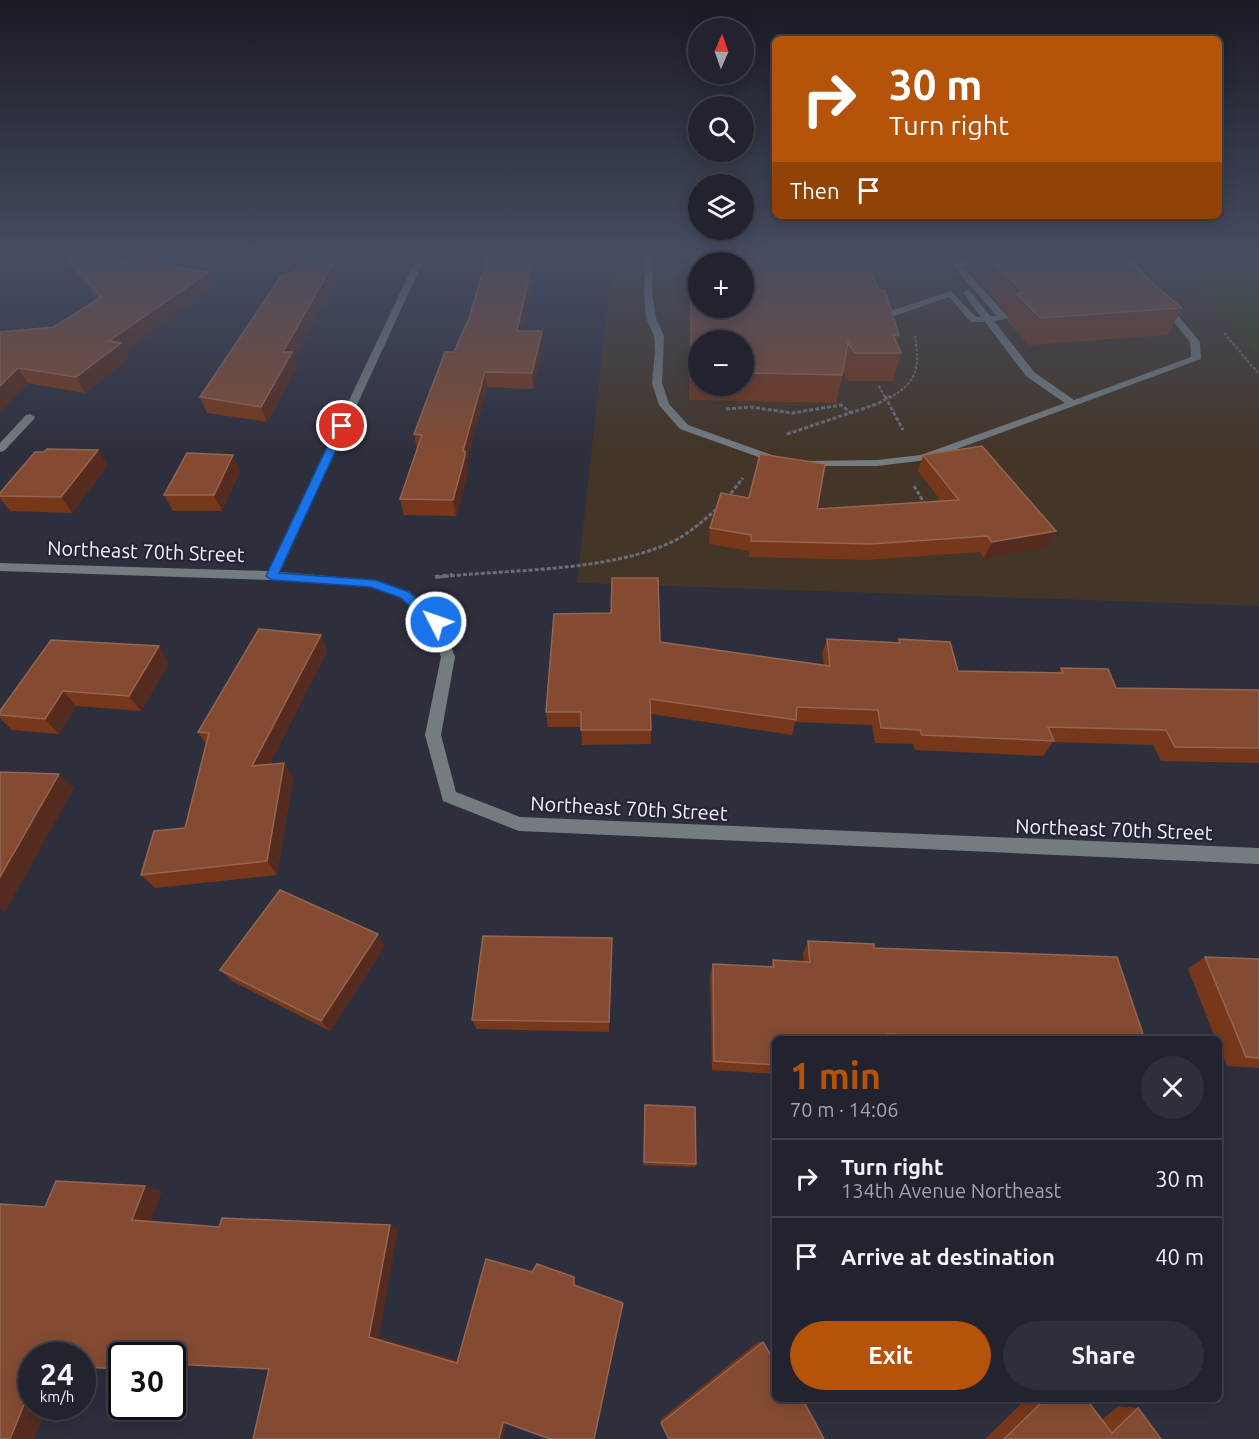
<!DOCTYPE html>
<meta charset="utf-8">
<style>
:root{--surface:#22232e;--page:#2e2f3a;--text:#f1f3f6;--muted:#a2a4aa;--line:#3f404a;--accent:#b45309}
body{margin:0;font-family:Ubuntu,sans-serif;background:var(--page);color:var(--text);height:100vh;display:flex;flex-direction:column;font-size:22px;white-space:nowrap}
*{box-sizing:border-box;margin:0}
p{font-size:20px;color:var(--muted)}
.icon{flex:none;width:33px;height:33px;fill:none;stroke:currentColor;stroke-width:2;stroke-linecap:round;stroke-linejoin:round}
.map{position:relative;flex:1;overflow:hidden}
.details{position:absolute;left:772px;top:1036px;width:450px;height:366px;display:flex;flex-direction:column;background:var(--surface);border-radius:9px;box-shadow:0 3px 15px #0003,0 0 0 2px var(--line)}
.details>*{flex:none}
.guide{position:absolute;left:772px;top:36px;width:450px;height:183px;border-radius:9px;box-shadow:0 3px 15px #0003,0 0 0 2px var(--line);background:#b45309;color:#fff;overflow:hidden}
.needle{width:39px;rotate:2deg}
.controls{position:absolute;left:688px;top:18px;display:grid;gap:12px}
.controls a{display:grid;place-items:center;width:66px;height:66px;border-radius:50%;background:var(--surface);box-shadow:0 3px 15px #0003,0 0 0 2px var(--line);font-size:30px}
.speed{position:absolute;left:18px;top:1342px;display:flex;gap:12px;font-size:30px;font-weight:700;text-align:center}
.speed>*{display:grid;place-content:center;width:78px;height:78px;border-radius:50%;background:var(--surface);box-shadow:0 3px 15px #0003,0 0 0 2px var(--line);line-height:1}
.speed small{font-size:15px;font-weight:400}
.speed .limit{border:3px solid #111;border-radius:9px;background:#fff;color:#111}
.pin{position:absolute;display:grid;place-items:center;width:51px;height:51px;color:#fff;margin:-26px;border:3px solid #fff;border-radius:50%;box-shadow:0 2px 6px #0007}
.me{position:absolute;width:66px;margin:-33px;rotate:311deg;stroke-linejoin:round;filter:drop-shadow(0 0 4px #0008)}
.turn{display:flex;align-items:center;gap:21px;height:126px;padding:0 18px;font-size:27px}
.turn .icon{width:78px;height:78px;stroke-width:2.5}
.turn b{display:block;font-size:42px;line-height:51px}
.then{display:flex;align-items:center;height:57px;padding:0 18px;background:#0003;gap:12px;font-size:22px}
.round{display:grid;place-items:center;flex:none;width:63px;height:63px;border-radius:32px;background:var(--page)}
.overview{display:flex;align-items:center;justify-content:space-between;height:102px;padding:0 18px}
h1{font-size:36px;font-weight:700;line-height:45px;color:var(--accent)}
.cta{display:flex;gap:12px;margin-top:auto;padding:12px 18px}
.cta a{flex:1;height:69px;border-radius:36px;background:var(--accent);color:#fff;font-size:24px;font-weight:700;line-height:69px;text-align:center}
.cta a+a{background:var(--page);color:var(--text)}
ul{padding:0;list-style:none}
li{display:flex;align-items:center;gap:18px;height:78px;padding:0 18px;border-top:2px solid var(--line)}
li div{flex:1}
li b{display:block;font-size:22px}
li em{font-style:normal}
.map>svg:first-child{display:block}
</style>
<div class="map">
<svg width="1259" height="1439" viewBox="0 0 1259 1439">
<rect width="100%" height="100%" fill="#2e2f3d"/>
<path fill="#433527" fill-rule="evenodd" d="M 613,255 L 1259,255 L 1259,606 L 577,583 ZM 699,262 L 744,262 L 744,308 L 699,308 ZM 699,340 L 744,340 L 744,386 L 699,386 Z"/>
<path fill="#364310" d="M 1169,255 L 1259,255 L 1259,356 Z"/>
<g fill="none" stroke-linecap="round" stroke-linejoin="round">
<g stroke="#6b6c79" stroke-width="2" stroke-dasharray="3 1.5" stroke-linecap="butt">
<path d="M 1224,333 L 1259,374"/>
<path d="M 879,386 L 885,398"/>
<path d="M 889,398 C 918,382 920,367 915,336"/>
</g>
<g stroke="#6b6c79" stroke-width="3" stroke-dasharray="4 2" stroke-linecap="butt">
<path d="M 885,396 L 903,430"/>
<path d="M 726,409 L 751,407 L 792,413 L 841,405 L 850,412"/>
<path d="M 787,434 L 877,404 L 891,396"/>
<path d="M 914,486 L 926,506"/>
<path d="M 727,498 L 743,478"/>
<path d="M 439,577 C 512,569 609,572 674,541 C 691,532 704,520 718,508"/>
</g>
<path stroke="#6b6c79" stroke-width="4" stroke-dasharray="4.5 3" stroke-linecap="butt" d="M 435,577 L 453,575"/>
<g fill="#747c80" fill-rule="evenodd">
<path d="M 418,255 L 426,255 L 280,572 L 376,580 L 410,592 L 441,619 L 455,657 L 441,735 L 456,792 L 520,817 L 1259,848 L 1259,864 L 519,831 L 443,801 L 425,735 L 441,657 L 430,624 L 400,598 L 370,587 L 272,580 L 0,571 L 0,563 L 268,571 Z"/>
<path d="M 645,255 L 653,255 L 652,292 L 656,318 L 664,336 L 662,383 L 669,404 L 688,425 L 783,459 L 783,463 L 775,463 L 680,429 L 659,405 L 652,383 L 655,351 L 654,336 L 646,318 L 644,292 Z"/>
<path d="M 953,255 L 961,255 L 969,262 L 969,266 L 963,267 L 1009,318 L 994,321 L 1034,372 L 1074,400 L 1191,357 L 1190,342 L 1161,306 L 1161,302 L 1167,302 L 1200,342 L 1201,359 L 927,460 L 877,466 L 802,466 L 802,462 L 806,461 L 877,460 L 921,455 L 1065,403 L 1026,376 L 985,322 L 971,322 L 949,297 L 894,316 L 874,316 L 872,308 L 878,308 L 880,311 L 893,310 L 951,291 L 976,317 L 981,317 L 963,293 L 967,290 L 970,291 L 990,316 L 997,316 L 954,267 L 954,263 L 960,262 Z"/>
<path d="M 1121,255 L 1129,255 L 1152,283 L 1152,287 L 1146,287 Z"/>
<path d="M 30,414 L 35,417 L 34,419 L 4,451 L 0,452 L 0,443 L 26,415 Z"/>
</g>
</g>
<g fill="#77371a" fill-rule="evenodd">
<path d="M 62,255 L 92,255 L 209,272 L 215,287 L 125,351 L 129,358 L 85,393 L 28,383 L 0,412 L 0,332 L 54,327 L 97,299 L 67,264 Z"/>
<path d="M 690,255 L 866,255 L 878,290 L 899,335 L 897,343 L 901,353 L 893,381 L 849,381 L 843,372 L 836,403 L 689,400 ZM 699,340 L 744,340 L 744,386 L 699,386 Z"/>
<path d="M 948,255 L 958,255 L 956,261 L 954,262 Z"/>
<path d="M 964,255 L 1119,255 L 1182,308 L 1168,335 L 1029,345 L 1007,321 L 1009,315 L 967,268 L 969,261 Z"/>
<path d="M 343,268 L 294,358 L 297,368 L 267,422 L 207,413 L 200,397 Z"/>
<path d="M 522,331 L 542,331 L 543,346 L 533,389 L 487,387 L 467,460 L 468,467 L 468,471 L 456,516 L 404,515 L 400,499 L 417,448 L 414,434 L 454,352 Z"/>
<path d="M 98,450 L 107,466 L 72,513 L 10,511 L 0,498 L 0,493 L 44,452 Z"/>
<path d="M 923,455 L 1048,547 L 984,558 L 980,552 L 866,560 L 749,557 L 749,551 L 709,544 L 710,528 L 817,509 L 941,501 L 918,471 Z"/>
<path d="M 240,471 L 222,511 L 173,511 L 164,495 Z"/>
<path d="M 321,635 L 327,651 L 270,764 L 293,777 L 277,875 L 155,888 L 141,875 L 185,828 L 206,744 L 198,732 Z"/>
<path d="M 827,639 L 898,642 L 899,639 L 958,671 L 1058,673 L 1061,668 L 1116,688 L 1259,690 L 1259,763 L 1161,761 L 1153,745 L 1053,742 L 1043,756 L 915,750 L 913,744 L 875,743 L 872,725 L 795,722 L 792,735 L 651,714 L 651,744 L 582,745 L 581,727 L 548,727 L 546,712 L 660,642 L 824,665 L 822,654 Z"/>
<path d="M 51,640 L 169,662 L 141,711 L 76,706 L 59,734 L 12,730 L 0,718 L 0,711 Z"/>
<path d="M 808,941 L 874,948 L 1145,1040 L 776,1040 L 776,1074 L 712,1070 L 710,975 L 713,964 L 771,967 L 773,960 L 804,961 L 803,953 Z"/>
<path d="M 385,946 L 330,1031 L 232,981 L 220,970 Z"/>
<path d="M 612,950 L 609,1032 L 477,1029 L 472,1020 Z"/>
<path d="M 1205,957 L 1259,959 L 1259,1068 L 1227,1066 L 1220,1048 L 1220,1040 L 1216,1040 L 1188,969 Z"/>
<path d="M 645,1105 L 696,1164 L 695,1167 L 643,1165 Z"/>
<path d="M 758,1342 L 763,1342 L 776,1400 L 669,1439 L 660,1420 Z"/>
<path d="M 1025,1400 L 1087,1400 L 1102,1420 L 1118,1406 L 1138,1408 L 1161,1439 L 985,1439 Z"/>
</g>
<g fill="#542b1e">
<path d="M 338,255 L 343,268 L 294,358 L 297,368 L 267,422 L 261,407 L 283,352 Z"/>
<path d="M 534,255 L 539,255 L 519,346 L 517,331 Z"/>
<path d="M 209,272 L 215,287 L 125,351 L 129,358 L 85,393 L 76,377 L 109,341 Z"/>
<path d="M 542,331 L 543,346 L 533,389 L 532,373 Z"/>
<path d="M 18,368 L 28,383 L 0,412 L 0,386 Z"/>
<path d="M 485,372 L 487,387 L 467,460 L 468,467 L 468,471 L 456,516 L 453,500 L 463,451 Z"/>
<path d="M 98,450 L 107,466 L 72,513 L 61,497 Z"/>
<path d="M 233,455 L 240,471 L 222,511 L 214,495 Z"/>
<path d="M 1056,531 L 1048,547 L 984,558 L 992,542 Z"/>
<path d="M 321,635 L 327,651 L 262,780 L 252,766 Z"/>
<path d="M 159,646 L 169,662 L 141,711 L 129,696 Z"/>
<path d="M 63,691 L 76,706 L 59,734 L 45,719 Z"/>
<path d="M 284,763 L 293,777 L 277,875 L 267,861 Z"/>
<path d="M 59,774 L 74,788 L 5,912 L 0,909 L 0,877 Z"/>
<path d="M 378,934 L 385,946 L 330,1031 L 321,1021 Z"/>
<path d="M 612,938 L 612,950 L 609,1032 L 609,1022 Z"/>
<path d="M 145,1186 L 162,1191 L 150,1224 L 132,1220 Z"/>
<path d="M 390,1225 L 398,1229 L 379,1337 L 464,1362 L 457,1363 L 369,1337 Z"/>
<path d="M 623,1303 L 595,1439 L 594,1439 Z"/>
<path d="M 32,1385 L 32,1407 L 46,1407 L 34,1439 L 10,1439 Z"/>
<path d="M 508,1418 L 503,1439 L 499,1439 L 503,1422 Z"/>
</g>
<g fill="#844b32" stroke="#956552" stroke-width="1.5" fill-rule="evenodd">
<path d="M 64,255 L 92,255 L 209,272 L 109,341 L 121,343 L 76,377 L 18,368 L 0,386 L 0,332 L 54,327 L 101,297 Z"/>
<path d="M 337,255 L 338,255 L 283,352 L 292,352 L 261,407 L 200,397 L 281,276 Z"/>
<path d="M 488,255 L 534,255 L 517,331 L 542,331 L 532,373 L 485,372 L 463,451 L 465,451 L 465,456 L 453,500 L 400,499 L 422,435 L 414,434 L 445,352 L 454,352 L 469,318 Z"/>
<path d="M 691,255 L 866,255 L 878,290 L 885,291 L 899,335 L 893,335 L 901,353 L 855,353 L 848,343 L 842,375 L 744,373 L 744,340 L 699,340 L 699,372 L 691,372 ZM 699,262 L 744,262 L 744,308 L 699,308 Z"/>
<path d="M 987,255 L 1119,255 L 1182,308 L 1040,318 L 1017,294 L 1021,293 L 1021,290 Z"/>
<path d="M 982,446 L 1056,531 L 992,542 L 987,536 L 871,544 L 751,541 L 751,535 L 710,528 L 721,493 L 749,498 L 760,454 L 825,464 L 817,509 L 959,500 L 923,455 Z"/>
<path d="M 47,449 L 98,450 L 61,497 L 0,496 L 0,493 L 35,452 L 44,452 Z"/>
<path d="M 187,453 L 233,455 L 214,495 L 164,495 Z"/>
<path d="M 612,578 L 658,578 L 660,642 L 830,666 L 827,639 L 900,643 L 899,639 L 950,642 L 958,671 L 1063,673 L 1061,668 L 1108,669 L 1116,688 L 1259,690 L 1259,748 L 1175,747 L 1166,730 L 1048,727 L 1054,741 L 922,735 L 920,730 L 881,728 L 878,710 L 797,707 L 796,720 L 650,699 L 651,730 L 581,730 L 581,712 L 546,712 L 554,614 L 611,613 Z"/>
<path d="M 259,629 L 321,635 L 252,766 L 284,763 L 267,861 L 141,875 L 154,831 L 185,828 L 209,733 L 198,732 Z"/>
<path d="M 51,640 L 159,646 L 129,696 L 63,691 L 45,719 L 0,715 L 0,711 Z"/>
<path d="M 0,772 L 59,774 L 0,877 Z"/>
<path d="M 280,890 L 378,934 L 321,1021 L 220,970 Z"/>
<path d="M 483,936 L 612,938 L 609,1022 L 472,1020 Z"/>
<path d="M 808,941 L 874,944 L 874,948 L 1117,957 L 1145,1040 L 1012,1040 L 887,1034 L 888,1040 L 776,1040 L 776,1065 L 714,1061 L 713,964 L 774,967 L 773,960 L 810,962 Z"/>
<path d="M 1205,957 L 1259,959 L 1259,1058 L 1246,1057 Z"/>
<path d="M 645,1105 L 695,1107 L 696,1164 L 644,1162 Z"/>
<path d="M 56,1181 L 145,1186 L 132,1220 L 219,1227 L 222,1218 L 390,1225 L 369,1337 L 457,1363 L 486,1259 L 532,1272 L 537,1264 L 574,1277 L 574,1285 L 623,1303 L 594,1439 L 550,1439 L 503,1422 L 499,1439 L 253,1439 L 269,1369 L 172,1364 L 172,1356 L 122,1356 L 122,1369 L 82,1367 L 82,1356 L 32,1356 L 32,1385 L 10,1439 L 0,1439 L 0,1204 L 45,1207 Z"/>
<path d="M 763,1342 L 776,1364 L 776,1400 L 803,1400 L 824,1439 L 669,1439 L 661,1423 Z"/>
<path d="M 1044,1400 L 1087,1400 L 1112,1433 L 1138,1408 L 1161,1439 L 1004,1439 Z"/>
</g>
<linearGradient id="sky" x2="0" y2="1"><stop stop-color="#191a22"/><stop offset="0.56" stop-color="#464d62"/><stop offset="1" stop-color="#464d62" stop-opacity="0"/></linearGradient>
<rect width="1259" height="456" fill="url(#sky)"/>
<path fill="#1a73e8" stroke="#114b97" stroke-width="1.5" d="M 342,423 L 347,426 L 279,573 L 375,580 L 409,592 L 440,619 L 442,622 L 440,625 L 431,625 L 401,598 L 370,587 L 272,580 L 266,576 L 337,426 Z"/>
<g text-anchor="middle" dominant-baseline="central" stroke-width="4.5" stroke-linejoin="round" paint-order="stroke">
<g font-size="20" fill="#f1f2fc" stroke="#242633">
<text transform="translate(146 551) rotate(2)">Northeast 70th Street</text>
<text transform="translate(629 808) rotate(3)">Northeast 70th Street</text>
<text transform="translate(1114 829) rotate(2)">Northeast 70th Street</text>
</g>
</g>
</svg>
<div class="controls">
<a><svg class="needle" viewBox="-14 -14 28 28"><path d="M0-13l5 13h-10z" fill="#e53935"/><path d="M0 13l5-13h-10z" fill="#a2a4aa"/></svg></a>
<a><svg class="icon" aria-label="search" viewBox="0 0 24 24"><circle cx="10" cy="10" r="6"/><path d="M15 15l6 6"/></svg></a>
<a><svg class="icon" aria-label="layers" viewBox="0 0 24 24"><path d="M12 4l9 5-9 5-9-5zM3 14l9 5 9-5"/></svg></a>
<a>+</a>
<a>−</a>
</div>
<div class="speed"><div>24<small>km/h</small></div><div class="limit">30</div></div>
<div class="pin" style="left:342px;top:426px;background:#d93025"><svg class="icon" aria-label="arrive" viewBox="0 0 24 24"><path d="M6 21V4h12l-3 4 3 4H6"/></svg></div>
<svg class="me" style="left:436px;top:622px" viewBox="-20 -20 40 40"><circle r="17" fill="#1a73e8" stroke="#fff" stroke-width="3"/><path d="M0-11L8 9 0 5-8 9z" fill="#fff"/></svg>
<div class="guide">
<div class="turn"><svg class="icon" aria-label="right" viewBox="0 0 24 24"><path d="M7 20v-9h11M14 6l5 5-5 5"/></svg><div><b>30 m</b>Turn right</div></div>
<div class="then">Then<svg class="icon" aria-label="arrive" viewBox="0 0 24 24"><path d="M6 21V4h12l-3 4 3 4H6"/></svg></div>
</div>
<section class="details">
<div class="overview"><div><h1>1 min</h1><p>70 m · 14:06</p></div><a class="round"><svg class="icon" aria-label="close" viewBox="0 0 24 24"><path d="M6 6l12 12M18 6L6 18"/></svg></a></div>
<ul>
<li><svg class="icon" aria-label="right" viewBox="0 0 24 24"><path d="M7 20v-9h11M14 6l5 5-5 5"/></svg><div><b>Turn right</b><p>134th Avenue Northeast</p></div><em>30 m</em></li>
<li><svg class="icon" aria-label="arrive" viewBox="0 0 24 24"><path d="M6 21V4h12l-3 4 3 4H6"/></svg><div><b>Arrive at destination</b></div><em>40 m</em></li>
</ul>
<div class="cta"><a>Exit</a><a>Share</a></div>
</section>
</div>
